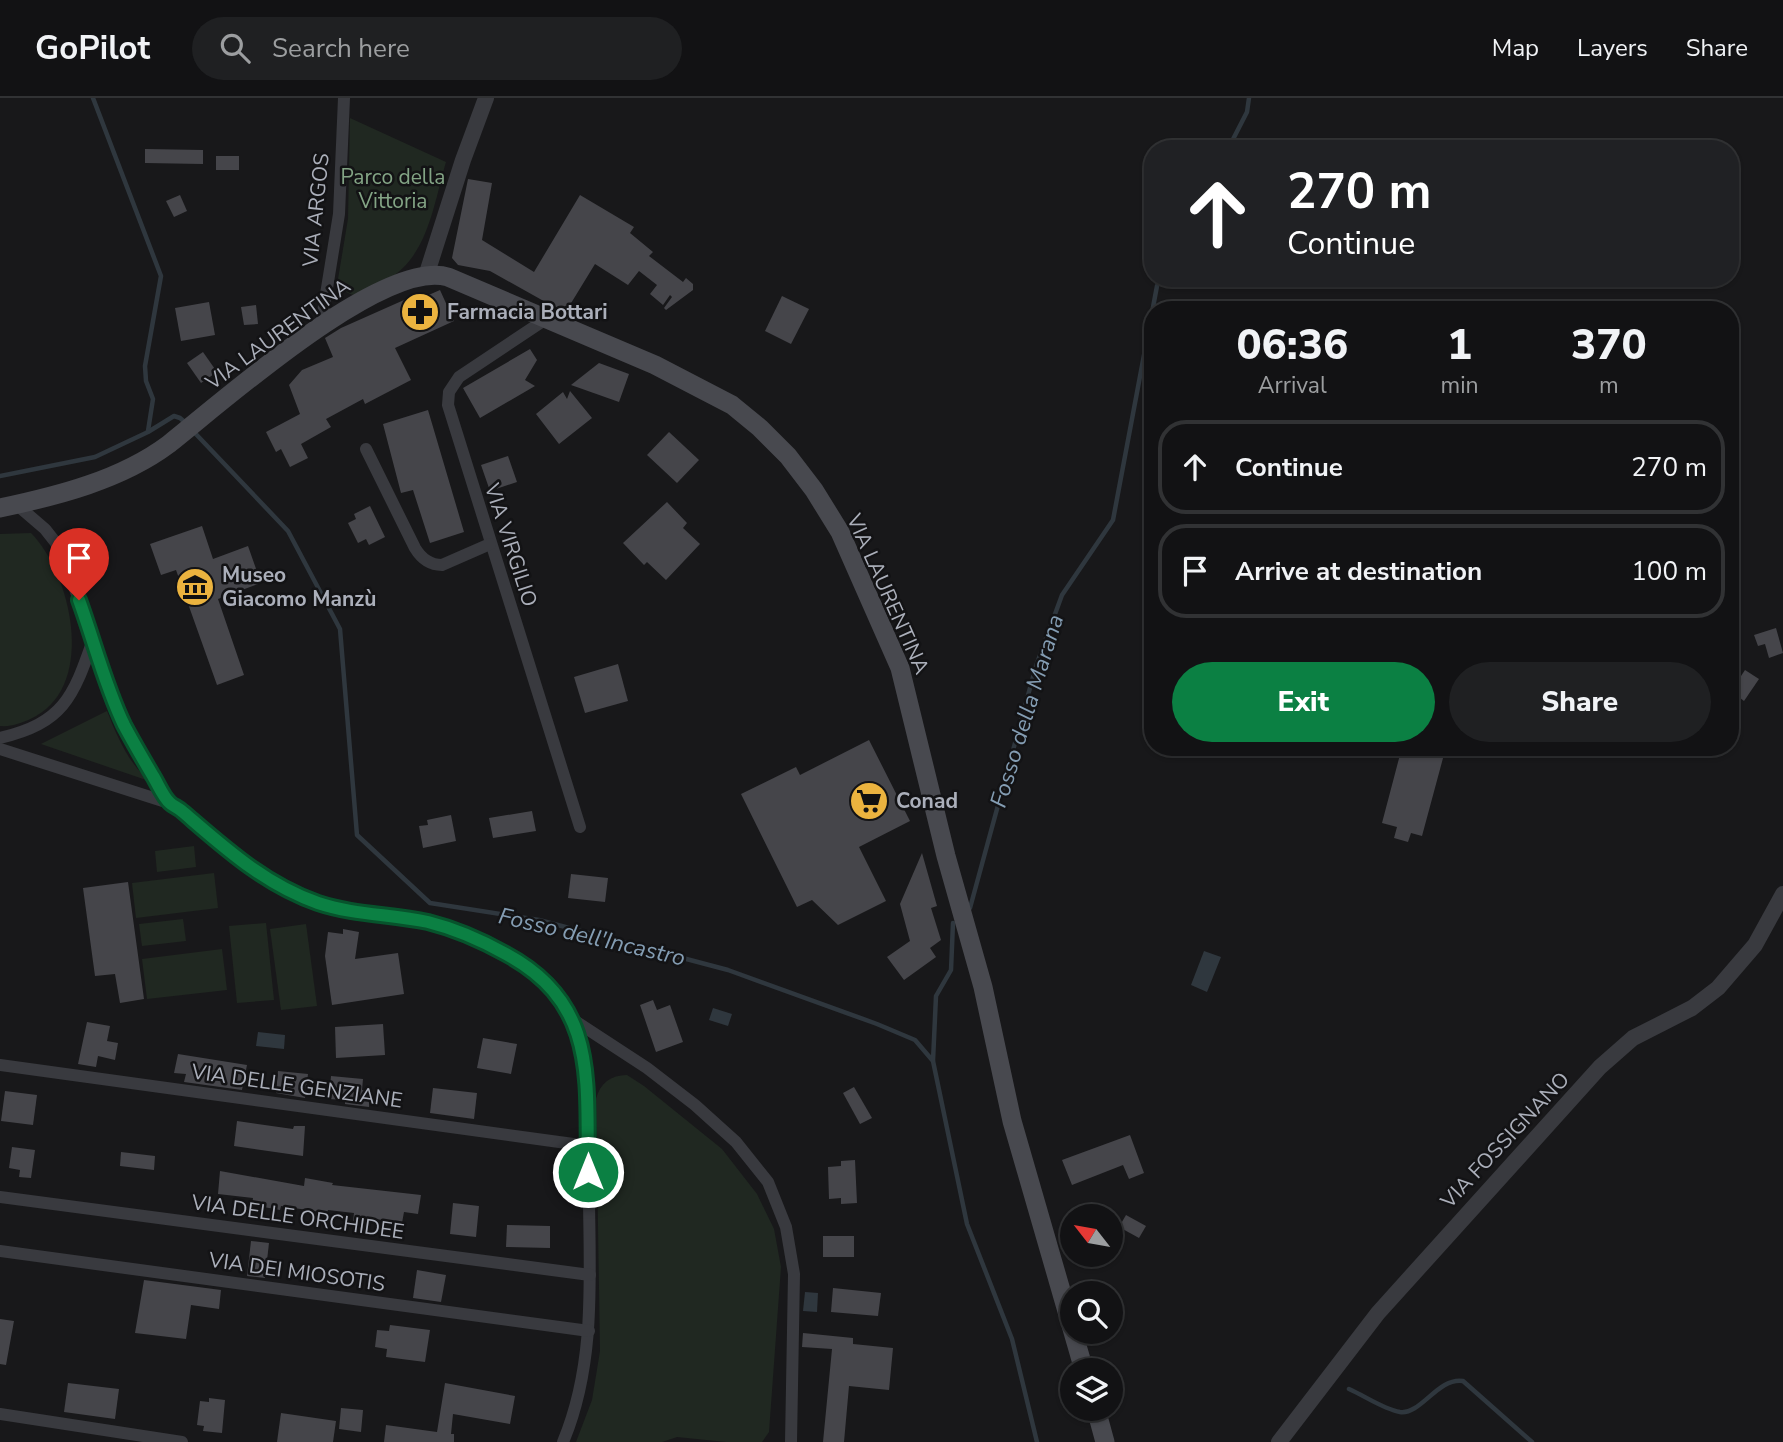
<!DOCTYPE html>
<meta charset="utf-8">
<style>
:root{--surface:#121214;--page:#1f2022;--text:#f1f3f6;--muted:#9c9ea0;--line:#313234;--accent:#0b8043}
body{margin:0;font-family:"Nunito Sans",sans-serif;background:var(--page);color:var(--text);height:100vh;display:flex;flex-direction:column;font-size:26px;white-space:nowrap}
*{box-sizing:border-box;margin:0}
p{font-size:23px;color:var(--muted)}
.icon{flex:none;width:38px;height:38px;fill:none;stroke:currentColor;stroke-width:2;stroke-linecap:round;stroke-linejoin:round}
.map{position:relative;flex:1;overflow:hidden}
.panel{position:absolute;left:1144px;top:203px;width:595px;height:455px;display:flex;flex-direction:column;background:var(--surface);border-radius:28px;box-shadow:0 2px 5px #0004,0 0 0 2px var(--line)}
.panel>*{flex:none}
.hud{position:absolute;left:1144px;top:42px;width:595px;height:147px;border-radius:28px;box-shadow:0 2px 5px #0004,0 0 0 2px var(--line);background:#202124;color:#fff;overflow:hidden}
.needle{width:46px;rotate:301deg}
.tools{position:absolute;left:1060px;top:1106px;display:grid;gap:14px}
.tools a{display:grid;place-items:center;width:63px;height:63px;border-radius:50%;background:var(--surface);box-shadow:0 2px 5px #0004,0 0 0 2px var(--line);font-size:35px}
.pin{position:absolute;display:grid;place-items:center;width:60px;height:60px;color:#fff;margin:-72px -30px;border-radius:50% 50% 50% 0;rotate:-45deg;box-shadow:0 0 7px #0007}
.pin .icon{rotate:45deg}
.me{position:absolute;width:77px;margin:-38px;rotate:0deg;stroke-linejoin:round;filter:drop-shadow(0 0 5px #0008)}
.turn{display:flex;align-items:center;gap:24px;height:147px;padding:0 28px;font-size:32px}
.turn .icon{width:91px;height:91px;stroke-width:2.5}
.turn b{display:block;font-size:49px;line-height:60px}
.eta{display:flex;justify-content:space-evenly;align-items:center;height:119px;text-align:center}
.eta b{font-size:42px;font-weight:800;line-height:49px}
.action{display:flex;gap:14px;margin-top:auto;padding:14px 28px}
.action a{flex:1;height:80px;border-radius:42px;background:var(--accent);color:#fff;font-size:28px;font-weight:800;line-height:80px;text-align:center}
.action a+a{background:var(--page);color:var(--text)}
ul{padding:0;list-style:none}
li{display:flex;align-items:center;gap:21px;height:94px;margin:0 14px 10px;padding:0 14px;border:4px solid var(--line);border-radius:28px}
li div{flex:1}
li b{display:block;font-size:26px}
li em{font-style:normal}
header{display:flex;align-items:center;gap:42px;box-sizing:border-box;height:98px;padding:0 35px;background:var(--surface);border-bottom:2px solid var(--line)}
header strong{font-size:33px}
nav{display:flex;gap:38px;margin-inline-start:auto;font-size:24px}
.search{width:490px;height:63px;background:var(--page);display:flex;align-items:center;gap:18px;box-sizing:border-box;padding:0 24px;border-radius:38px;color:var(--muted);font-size:26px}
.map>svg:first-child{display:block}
</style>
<header>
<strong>GoPilot</strong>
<div class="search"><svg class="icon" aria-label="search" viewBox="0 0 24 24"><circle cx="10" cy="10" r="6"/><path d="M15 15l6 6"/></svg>Search here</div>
<nav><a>Map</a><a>Layers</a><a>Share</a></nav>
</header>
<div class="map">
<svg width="1783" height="1344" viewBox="0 0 1783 1344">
<rect width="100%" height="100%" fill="#18181a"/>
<g fill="#202821">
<path d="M 350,20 L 446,64 C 435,101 429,151 396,176 C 384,186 367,191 353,197 C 344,194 341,190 338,181 L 348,121 Z"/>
<path d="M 31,435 C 71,476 96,584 36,618 C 25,624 13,629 0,628 L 0,436 Z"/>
<path d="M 107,613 C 117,638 129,668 152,684 L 41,646 Z"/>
<path d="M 194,748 L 196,769 L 157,774 L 155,753 Z"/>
<path d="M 214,775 L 218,810 L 136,820 L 132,785 Z"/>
<path d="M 183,821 L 186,843 L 142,848 L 139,826 Z"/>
<path d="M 266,825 L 274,902 L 237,905 L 229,828 Z"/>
<path d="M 306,826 L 317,908 L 281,912 L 270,831 Z"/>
<path d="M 222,851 L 227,892 L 147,901 L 142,861 Z"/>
<path d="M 627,977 L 644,988 L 722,1051 L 757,1096 L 774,1131 L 781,1169 L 769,1334 L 762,1344 L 726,1344 L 677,1339 L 662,1344 L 576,1344 L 592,1302 L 600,1253 L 596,1001 C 600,985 611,977 627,977 Z"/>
</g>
<g fill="#2f373e">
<path d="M 1204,853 L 1221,859 L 1207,894 L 1191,887 Z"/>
<path d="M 713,910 L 732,916 L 728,928 L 709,922 Z"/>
<path d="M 258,934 L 285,937 L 284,951 L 256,948 Z"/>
<path d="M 805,1194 L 818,1195 L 817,1214 L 803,1213 Z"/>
</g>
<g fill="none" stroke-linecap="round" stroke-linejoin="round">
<g stroke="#2f373e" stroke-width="4.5">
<path d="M 93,0 L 161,178 L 145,268 L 146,283 L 153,301 L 148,333"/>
<path d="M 1228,51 L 1247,14 L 1249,0"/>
<path d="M 193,333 L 288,433 L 340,531 L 357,737 L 430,805 L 539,822 L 728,872 L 877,926 L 915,942 L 933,963 L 967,1126 L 1012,1241 L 1037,1344"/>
<path d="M 0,378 L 95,359 L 148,334 L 174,318 L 180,320 L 187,326"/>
<path d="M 970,810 L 1036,568 L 1062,497 L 1113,422 L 1157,188 L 1161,180"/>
<path d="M 933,963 L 936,898 L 951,872 L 953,825"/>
<path d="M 1349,1291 C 1365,1298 1383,1311 1400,1314 C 1421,1317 1438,1279 1463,1283 L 1532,1344"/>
</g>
</g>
<g fill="#45454a">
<path d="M 145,51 L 203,52 L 203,66 L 145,65 Z"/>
<rect x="216" y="58" width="23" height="14"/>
<path d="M 468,81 L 492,85 L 482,142 L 534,174 L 580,97 L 634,129 L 630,135 L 653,154 L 649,158 L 683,184 L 686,180 L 693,186 L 693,192 L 666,212 L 664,210 L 672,199 L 670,197 L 663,207 L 650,196 L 657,187 L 639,173 L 628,187 L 595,166 L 565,215 L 490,173 L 458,167 L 452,160 Z"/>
<path d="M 180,97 L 187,113 L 174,119 L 166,103 Z"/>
<path d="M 440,192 L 454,223 L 395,250 L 411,282 L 365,306 L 363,301 L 326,321 L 331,329 L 301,346 L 308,360 L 290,369 L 281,351 L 276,354 L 266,334 L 300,316 L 289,287 L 302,272 L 333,259 L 325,240 L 341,230 L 413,198 L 415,203 Z"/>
<path d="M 782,198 L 809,211 L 791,246 L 765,233 Z"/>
<path d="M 209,204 L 215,237 L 181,243 L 175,210 Z"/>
<path d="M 256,207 L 258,226 L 244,227 L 241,209 Z"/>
<path d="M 530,251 L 537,262 L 525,282 L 535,288 L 480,320 L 463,290 Z"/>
<path d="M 203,254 L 217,274 L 201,285 L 187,265 Z"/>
<path d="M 599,265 L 629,276 L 619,304 L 571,287 Z"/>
<path d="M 570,293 L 592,320 L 559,346 L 536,316 L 563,294 L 567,301 Z"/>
<path d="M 428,312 L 464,434 L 430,445 L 413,392 L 401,395 L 383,326 Z"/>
<path d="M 669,334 L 699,362 L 677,385 L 647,357 Z"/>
<path d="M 508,358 L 517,384 L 490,393 L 481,367 Z"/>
<path d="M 667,404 L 687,425 L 683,430 L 700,446 L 666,482 L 647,464 L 644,467 L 623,445 Z"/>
<path d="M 370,408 L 385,439 L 369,447 L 366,441 L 358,445 L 348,425 L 356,421 L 354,416 Z"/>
<path d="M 202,428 L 213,461 L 248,448 L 261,485 L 218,501 L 244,577 L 217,587 L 176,472 L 161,477 L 150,446 Z"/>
<path d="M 1776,530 L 1783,555 L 1769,560 L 1765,546 L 1758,548 L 1754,537 Z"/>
<path d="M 618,566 L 628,603 L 585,615 L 574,579 Z"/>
<path d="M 1745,572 L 1759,581 L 1744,603 L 1731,593 Z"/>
<path d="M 869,642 L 910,723 L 859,749 L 886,803 L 838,827 L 812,802 L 797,809 L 741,696 L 796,669 L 800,677 Z"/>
<path d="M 1402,649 L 1446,649 L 1422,738 L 1411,735 L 1408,744 L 1394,740 L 1397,729 L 1382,725 Z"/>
<path d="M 532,713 L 536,733 L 493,740 L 489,720 Z"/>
<path d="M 451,717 L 456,743 L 423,750 L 419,728 L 428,727 L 427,722 Z"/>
<path d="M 922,755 L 937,808 L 931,810 L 941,842 L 930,850 L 936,859 L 904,882 L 887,859 L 910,843 L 900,806 Z"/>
<path d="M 571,776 L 608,780 L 605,804 L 568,800 Z"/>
<path d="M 128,784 L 144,901 L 120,905 L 115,876 L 95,878 L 83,790 Z"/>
<path d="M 343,831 L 359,834 L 355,861 L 398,855 L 404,896 L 332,907 L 325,858 L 328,834 L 343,836 Z"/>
<path d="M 653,902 L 657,912 L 670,907 L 683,944 L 656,954 L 640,907 Z"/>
<path d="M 87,924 L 110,928 L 107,943 L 118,945 L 115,962 L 98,958 L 96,969 L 78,966 Z"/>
<path d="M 383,926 L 385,957 L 336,960 L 335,929 Z"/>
<path d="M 483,940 L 517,946 L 511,976 L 477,970 Z"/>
<path d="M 178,956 L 247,967 L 242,992 L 184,984 L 186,976 L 174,975 Z"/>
<path d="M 278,973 L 308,976 L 305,1000 L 276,995 Z"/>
<path d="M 331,978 L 363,981 L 362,992 L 370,993 L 369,1009 L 345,1006 L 345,1002 L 329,1001 Z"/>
<path d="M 854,989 L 872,1020 L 860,1026 L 843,995 Z"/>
<path d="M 433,990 L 477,995 L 474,1021 L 430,1015 Z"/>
<path d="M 5,993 L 37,997 L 33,1027 L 1,1023 Z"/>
<path d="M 237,1023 L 293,1031 L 294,1028 L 305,1028 L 303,1058 L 234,1048 Z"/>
<path d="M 1130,1037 L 1144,1075 L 1129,1081 L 1123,1067 L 1072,1087 L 1062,1062 Z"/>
<path d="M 12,1049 L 35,1052 L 31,1080 L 19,1079 L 20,1072 L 9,1070 Z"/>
<path d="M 121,1054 L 155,1058 L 154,1072 L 120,1068 Z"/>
<path d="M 855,1062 L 857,1105 L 841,1106 L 841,1100 L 829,1101 L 828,1069 L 841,1068 L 841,1063 Z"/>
<path d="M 220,1073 L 304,1088 L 305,1080 L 333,1085 L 332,1087 L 421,1097 L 418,1116 L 404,1114 L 402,1125 L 369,1120 L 368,1125 L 353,1123 L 354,1115 L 328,1112 L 327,1115 L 281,1108 L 280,1112 L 252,1107 L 253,1100 L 218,1096 Z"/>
<path d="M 453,1105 L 479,1108 L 476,1139 L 450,1136 Z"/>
<path d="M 1126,1117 L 1146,1128 L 1139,1140 L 1119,1129 Z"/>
<path d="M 507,1127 L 550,1128 L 550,1150 L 506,1149 Z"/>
<rect x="823" y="1138" width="31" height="21"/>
<path d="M 251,1143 L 269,1145 L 265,1180 L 247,1178 Z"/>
<path d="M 417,1172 L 446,1177 L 441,1204 L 413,1200 Z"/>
<path d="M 144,1182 L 221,1192 L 219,1211 L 191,1207 L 186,1241 L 135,1235 Z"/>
<path d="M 833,1190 L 881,1195 L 878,1218 L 831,1214 Z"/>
<path d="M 0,1221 L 14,1223 L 6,1267 L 0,1266 Z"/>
<path d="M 390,1227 L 430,1232 L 425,1264 L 386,1259 L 387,1251 L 375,1249 L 377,1232 L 389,1233 Z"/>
<path d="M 803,1235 L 853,1240 L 853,1246 L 893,1250 L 889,1292 L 849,1288 L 844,1344 L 823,1344 L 832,1251 L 802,1249 Z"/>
<path d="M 68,1285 L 119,1291 L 115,1321 L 64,1314 Z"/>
<path d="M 445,1285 L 515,1298 L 510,1326 L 453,1316 L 451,1336 L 454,1336 L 454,1344 L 384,1344 L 386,1327 L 437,1334 Z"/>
<path d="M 209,1300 L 225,1302 L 222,1335 L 203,1333 L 204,1328 L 197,1327 L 200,1303 L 209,1304 Z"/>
<path d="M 341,1310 L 363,1312 L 361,1334 L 339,1331 Z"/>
<path d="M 281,1315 L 336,1323 L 333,1344 L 277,1344 Z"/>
</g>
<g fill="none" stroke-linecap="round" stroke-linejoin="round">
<g stroke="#393a3f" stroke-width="12">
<path d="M 546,221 L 459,279 L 449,294 L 448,307 L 580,729"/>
<path d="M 321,227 L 339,116 L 344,0"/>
<path d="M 366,351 L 415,450 C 421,460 430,467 442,467 L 490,446"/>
<path d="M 17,407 L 45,431 L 60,450 L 124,626 L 169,705"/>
<path d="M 0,640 C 63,625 73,600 93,542"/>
<path d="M 0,651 L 169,705 C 189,715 205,735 222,749 C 250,772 283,793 318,805 C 353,817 391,816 427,824 C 453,830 477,840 501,853 C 519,862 538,873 553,889 C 598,939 588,1041 589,1104 C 590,1185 595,1268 563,1344"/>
<path d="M 572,921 L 647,970 L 695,1007 L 736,1044 L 768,1084 L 786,1129 L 794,1176 L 791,1344"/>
<path d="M 0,967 L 588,1048"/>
<path d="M 0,1099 L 590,1177"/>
<path d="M 0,1153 L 589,1233"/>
<path d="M 0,1316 L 182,1344"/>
</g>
<g stroke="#393a3f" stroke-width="16">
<path d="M 426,178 L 463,62 L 486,0"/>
<path d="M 1279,1344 L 1378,1215 L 1600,969 L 1633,940 L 1692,910 L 1718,890 L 1755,847 L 1783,796"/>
</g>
<g stroke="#48494f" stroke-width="19">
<path d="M 0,410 C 57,398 121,382 169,346 C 221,305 383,160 448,179 L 655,267 L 732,307 L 760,330 L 788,358 L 814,392 L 840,434 L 900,570 L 946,758 L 983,889 L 1012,1023 L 1084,1272"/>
<path d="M 1096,1311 L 1105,1344"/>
</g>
</g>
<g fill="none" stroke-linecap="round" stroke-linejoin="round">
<defs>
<path id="route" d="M 79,502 C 94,543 105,588 124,627 C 133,644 143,661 153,678 C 158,686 163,699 170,705 C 173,708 179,710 183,714 C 225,750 264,786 318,805 C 354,817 391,816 428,824 C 456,831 481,842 506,856 C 599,906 586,983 588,1074"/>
</defs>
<use href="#route" stroke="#07532c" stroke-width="18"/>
<use href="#route" stroke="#0b8043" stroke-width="12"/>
</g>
<defs>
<symbol id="pharmacy-disc" viewBox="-11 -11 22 22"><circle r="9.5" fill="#ebb33f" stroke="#131315"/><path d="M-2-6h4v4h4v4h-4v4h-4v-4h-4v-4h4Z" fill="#111"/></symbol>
<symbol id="museum-disc" viewBox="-11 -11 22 22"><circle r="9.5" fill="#ebb33f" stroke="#131315"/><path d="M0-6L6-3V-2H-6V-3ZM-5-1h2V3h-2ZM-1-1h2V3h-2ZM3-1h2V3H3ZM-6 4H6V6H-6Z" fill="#111"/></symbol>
<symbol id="supermarket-disc" viewBox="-11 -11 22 22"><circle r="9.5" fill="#ebb33f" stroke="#131315"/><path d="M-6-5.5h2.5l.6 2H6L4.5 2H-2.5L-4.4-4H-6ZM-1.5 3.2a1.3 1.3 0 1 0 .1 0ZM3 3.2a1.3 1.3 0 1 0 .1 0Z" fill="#111"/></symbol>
</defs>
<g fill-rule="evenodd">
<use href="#pharmacy-disc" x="398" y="192" width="44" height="44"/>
<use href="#museum-disc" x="173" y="467" width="44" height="44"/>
<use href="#supermarket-disc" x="847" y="681" width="44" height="44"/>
</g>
<g text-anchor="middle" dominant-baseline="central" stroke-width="5" stroke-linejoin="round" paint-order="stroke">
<g font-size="21" fill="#83a485" stroke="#131315">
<text x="393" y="79">Parco della<tspan x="393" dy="24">Vittoria</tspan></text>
</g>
<g font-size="21" fill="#abafba" stroke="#131315">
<text transform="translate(316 112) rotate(-84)">VIA ARGOS</text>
<text transform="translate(278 236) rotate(-36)">VIA LAURENTINA</text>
<text transform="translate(511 447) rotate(72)">VIA VIRGILIO</text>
<text transform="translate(888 496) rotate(66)">VIA LAURENTINA</text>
<text transform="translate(297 988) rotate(8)">VIA DELLE GENZIANE</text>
<text transform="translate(1505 1042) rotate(-47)">VIA FOSSIGNANO</text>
<text transform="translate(298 1119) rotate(8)">VIA DELLE ORCHIDEE</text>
<text transform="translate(297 1174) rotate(8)">VIA DEI MIOSOTIS</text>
</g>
<g font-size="21" font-weight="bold" fill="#abafba" stroke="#131315" text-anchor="start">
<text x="447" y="214">Farmacia Bottari</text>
<text x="222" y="477">Museo<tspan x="222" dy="24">Giacomo Manzù</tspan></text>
<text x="896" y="703">Conad</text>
</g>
<g font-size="23" font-style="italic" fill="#849db3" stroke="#131315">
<text transform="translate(1027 613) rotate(-73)">Fosso della Marana</text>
<text transform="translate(592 839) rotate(13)">Fosso dell'Incastro</text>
</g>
</g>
</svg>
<div class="tools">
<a><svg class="needle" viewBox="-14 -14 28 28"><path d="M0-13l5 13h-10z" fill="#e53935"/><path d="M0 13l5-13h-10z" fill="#9c9ea0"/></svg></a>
<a><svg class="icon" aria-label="search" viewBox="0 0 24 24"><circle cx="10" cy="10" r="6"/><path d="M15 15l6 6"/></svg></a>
<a><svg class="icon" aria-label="layers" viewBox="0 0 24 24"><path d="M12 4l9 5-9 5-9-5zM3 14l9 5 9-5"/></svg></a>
</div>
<div class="pin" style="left:79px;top:502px;background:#d93025"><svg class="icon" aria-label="arrive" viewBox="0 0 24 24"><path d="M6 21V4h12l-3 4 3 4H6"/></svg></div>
<svg class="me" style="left:588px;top:1074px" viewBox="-20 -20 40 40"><circle r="17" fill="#0b8043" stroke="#fff" stroke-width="3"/><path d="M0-11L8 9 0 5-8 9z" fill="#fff"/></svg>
<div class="hud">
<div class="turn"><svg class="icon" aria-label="ahead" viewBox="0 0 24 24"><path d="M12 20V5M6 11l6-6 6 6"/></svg><div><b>270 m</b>Continue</div></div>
</div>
<section class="panel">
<div class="eta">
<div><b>06:36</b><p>Arrival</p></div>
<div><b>1</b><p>min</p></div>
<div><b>370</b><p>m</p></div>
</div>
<ul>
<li><svg class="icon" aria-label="ahead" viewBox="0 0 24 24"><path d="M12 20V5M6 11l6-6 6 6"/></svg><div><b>Continue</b></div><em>270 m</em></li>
<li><svg class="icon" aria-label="arrive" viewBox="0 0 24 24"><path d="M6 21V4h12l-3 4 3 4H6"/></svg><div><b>Arrive at destination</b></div><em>100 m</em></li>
</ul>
<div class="action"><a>Exit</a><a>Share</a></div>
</section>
</div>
